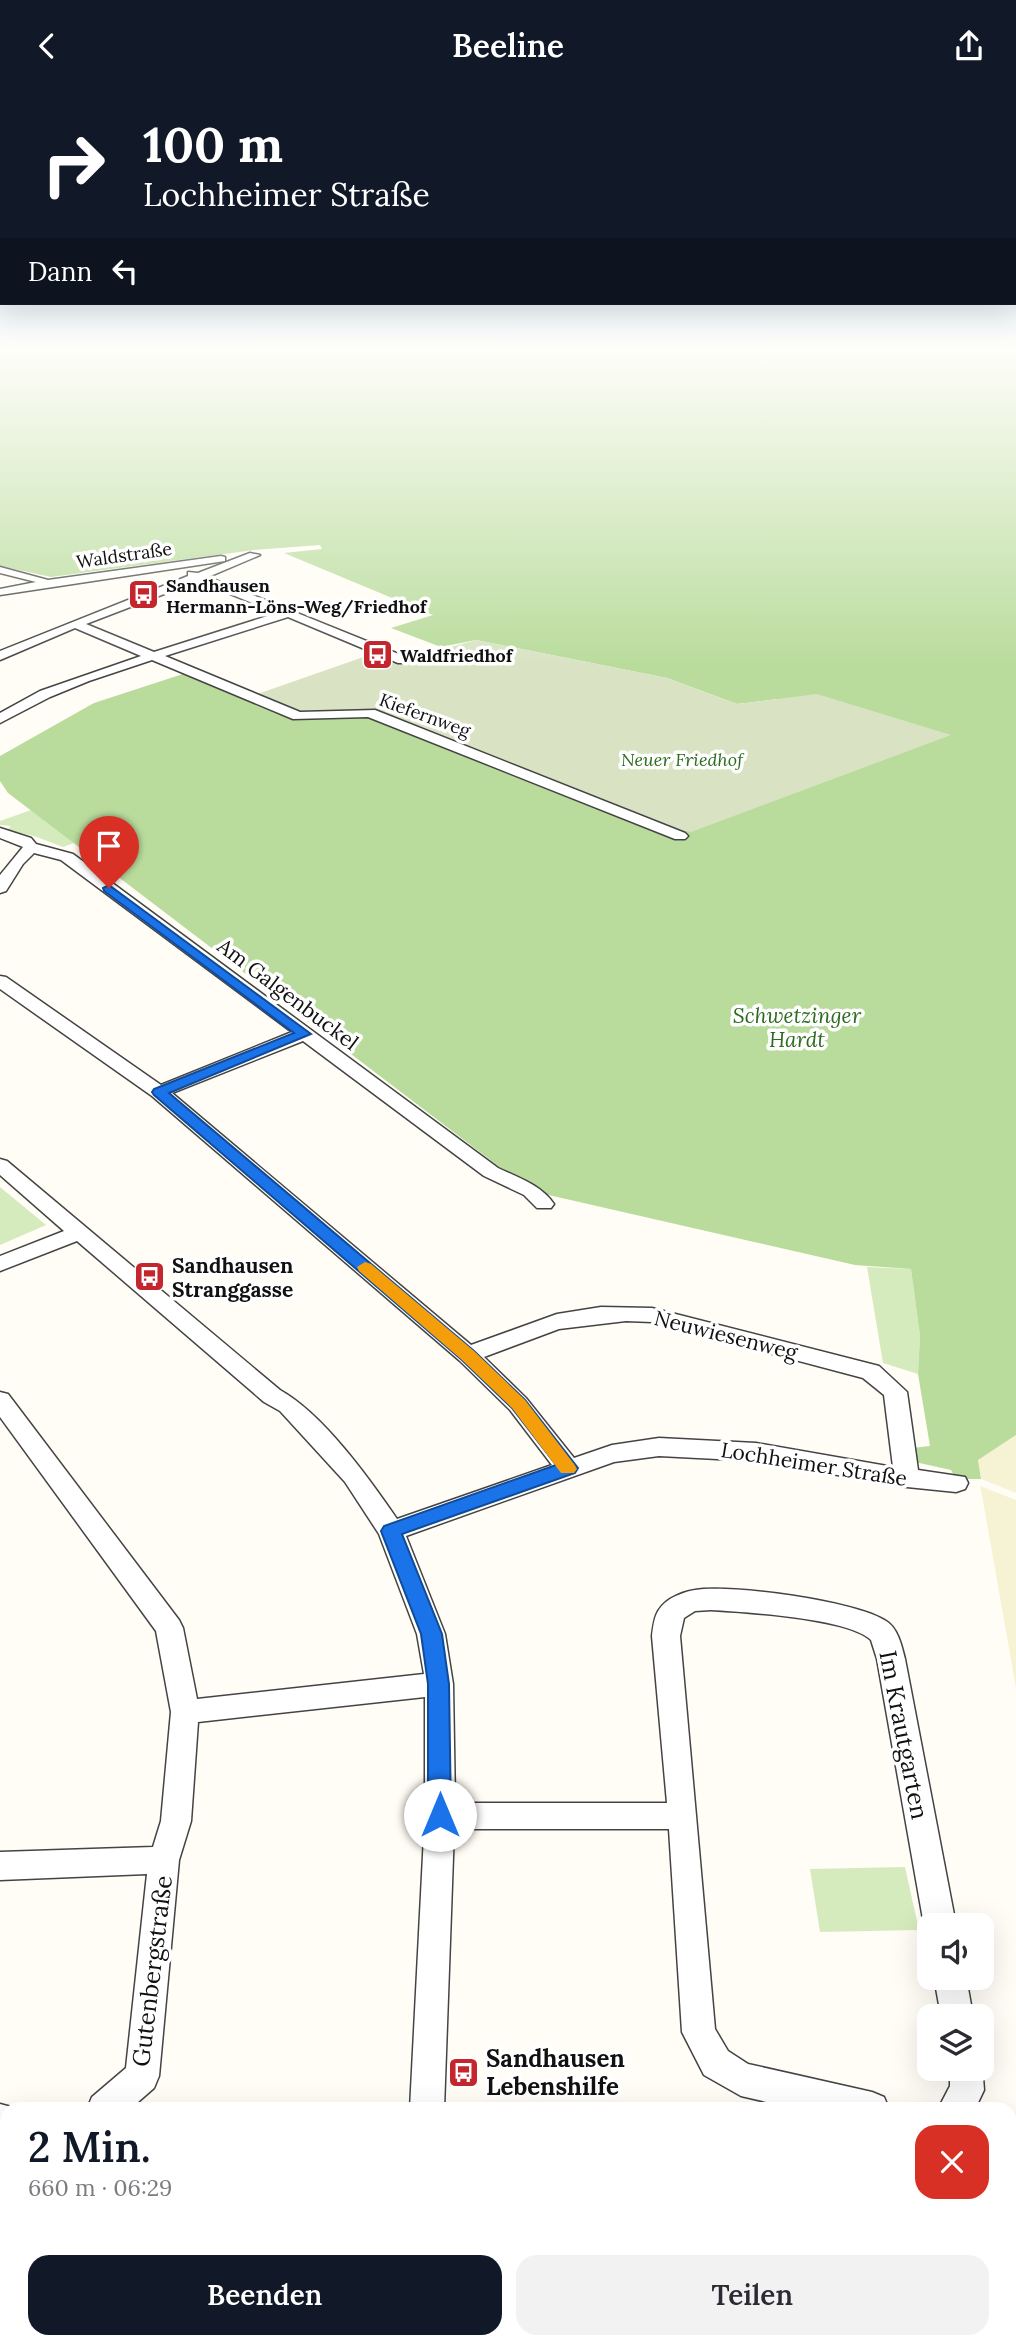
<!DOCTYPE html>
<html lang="de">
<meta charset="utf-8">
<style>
:root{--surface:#fff;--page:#f2f2f3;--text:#2b2b33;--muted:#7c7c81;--accent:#111827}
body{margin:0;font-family:Lora,serif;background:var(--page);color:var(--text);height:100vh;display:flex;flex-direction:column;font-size:26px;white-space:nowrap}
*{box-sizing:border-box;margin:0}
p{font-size:23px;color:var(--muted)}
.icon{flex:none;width:38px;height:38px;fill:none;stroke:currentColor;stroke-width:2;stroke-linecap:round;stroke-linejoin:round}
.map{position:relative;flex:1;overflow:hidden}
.sheet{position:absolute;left:0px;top:2011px;width:1017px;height:247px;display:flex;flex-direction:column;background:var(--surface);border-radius:21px 21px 0 0;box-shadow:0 7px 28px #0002}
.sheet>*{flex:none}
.banner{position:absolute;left:0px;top:0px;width:1017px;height:214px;box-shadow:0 7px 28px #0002;background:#111827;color:#fff;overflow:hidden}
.fabs{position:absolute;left:917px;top:1822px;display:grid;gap:14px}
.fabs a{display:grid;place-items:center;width:77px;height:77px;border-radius:14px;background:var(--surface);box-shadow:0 7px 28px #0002;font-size:35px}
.pin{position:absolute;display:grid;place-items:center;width:60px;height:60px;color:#fff;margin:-72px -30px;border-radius:50% 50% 50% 0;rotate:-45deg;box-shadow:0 0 7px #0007}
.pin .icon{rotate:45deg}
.me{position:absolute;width:77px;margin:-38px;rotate:0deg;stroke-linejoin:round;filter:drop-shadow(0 0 5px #0008)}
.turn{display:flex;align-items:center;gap:24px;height:147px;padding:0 28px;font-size:32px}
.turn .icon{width:91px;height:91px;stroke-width:2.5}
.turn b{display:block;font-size:49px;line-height:60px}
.then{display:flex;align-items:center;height:66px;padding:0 28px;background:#0003;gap:14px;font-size:26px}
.round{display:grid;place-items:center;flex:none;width:74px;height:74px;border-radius:21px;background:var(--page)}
.head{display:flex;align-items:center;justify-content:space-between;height:119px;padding:0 28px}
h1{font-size:42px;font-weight:600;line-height:52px;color:var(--accent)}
.button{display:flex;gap:14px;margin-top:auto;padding:14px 28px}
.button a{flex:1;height:80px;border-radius:21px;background:var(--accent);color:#fff;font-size:28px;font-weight:600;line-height:80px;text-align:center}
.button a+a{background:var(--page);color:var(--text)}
header{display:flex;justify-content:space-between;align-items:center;height:91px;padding:0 28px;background:var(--accent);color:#fff;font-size:32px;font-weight:600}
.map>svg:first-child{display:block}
</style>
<header><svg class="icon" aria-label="back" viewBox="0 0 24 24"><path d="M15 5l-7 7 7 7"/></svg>Beeline<svg class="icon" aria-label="share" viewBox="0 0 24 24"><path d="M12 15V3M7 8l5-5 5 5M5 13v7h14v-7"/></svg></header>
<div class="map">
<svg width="1016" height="2256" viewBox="0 0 1016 2256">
<rect width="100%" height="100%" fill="#fffdf5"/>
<path fill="#eee6ef" d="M 132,2250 L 351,2250 L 355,2256 L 117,2256 Z"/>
<g fill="#f6f3d4">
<path d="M 1016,1344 L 1016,1402 L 981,1388 L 978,1369 Z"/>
<path d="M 980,1395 L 1016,1409 L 1016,1597 L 982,1404 Z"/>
</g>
<g fill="#d5ebbd">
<path d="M 34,718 L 74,752 L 63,756 L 34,745 L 7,739 L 11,735 L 0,734 L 0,730 Z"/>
<path d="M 0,1096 L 46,1134 L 0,1154 Z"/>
<path d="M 867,1176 L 911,1178 L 920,1245 L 918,1283 L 883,1272 Z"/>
<path d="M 905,1776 L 919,1839 L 820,1841 L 810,1778 Z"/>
</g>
<path fill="#b9dc9c" d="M 0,259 L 1016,259 L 1016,1344 L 978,1369 L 981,1388 L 956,1388 L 951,1379 L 915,1371 L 912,1357 L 930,1355 L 918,1283 L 920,1245 L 911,1178 L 855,1174 L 531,1100 L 8,702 L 0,690 L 0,665 L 94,612 L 189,581 L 285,619 L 371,622 L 663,736 L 777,608 L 737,613 L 667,587 L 476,549 L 441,556 L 391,537 L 433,524 L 284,462 L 322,458 L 320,454 L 254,459 L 51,486 L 0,475 Z"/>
<path fill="#d9e3c4" d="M 476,549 L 667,587 L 737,613 L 817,603 L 951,644 L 691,741 L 663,736 L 371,622 L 299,625 L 252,605 L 372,563 L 393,572 Z"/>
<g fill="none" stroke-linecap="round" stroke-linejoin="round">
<defs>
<g id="minor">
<path d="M 250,462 L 260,464 L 208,486 L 406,566 L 406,572 L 398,572 L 288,526 L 165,565 L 300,621 L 375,619 L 685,742 L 688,745 L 685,748 L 675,748 L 368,626 L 293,628 L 152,569 L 89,590 L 50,606 L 0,632 L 0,622 L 40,600 L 141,565 L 75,537 L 0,569 L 0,560 L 188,485 L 188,481 L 198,482 ZM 198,490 L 277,522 L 154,561 L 86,533 Z"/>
<path d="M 221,465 L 225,466 L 225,470 L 0,504 L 0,498 L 36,491 L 0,482 L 0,476 L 48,489 Z"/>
<path d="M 0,737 L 31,747 L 36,753 L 73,763 L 498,1077 C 519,1087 541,1094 554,1113 L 551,1117 L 537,1117 L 524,1104 L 484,1085 L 303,950 L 172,1002 L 471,1254 L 557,1223 L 601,1216 L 652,1217 L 879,1275 L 907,1301 L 918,1379 L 965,1386 L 968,1392 L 965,1398 L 956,1401 L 907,1396 L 756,1370 L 659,1365 L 614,1371 L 406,1445 L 445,1543 L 453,1593 L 455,1712 L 667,1712 L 652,1545 C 654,1529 655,1518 670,1508 C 677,1504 687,1500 695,1499 C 731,1493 856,1510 886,1530 C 898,1537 902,1556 905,1568 L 956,1834 L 929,1834 L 929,1844 L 924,1834 L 877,1568 L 871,1549 C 848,1527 745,1521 711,1519 L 695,1520 L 684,1527 L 680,1545 L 715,1938 L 728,1960 L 748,1973 L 872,2001 L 884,2006 L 889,2018 L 797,2018 L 741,2005 L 704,1984 L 682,1941 L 669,1738 L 454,1738 L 444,2018 L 410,2018 L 425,1725 L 425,1606 L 198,1631 L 191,1730 L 179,1769 L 159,1985 L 154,1997 L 130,2018 L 87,2018 L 92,2006 L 126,1977 L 147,1783 L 0,1789 L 0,1761 L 153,1756 L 161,1730 L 171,1621 L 156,1540 L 0,1326 L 0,1301 L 8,1303 L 179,1529 L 183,1537 L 197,1608 L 424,1583 L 417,1543 L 379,1443 L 345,1391 L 280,1320 L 264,1311 L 77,1150 L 0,1180 L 0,1165 L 64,1140 L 0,1084 L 0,1068 L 7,1070 L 280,1299 C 323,1323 369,1387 397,1428 L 552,1374 L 510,1319 L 460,1270 L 152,1005 L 0,898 L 0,885 L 6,886 L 161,994 L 292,941 L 61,769 L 34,762 L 23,773 L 6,800 L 0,802 L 0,784 L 23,756 L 0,747 ZM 626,1230 L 652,1231 L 863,1287 L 884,1304 L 893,1376 L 756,1352 L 659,1347 L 612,1354 L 574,1367 L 526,1307 L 484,1266 L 559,1238 Z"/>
<path d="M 934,1886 L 966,1886 L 973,1925 L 941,1925 Z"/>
<path d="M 982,1973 L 984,1999 L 975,2018 L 938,2018 L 950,1995 L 950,1978 L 982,1978 Z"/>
<path d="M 0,2013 L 19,2018 L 7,2018 L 7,2047 L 0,2047 Z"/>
</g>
<g id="tertiary">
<path d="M 58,2250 L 155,2250 L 153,2256 L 55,2256 Z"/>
<path d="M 328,2250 L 376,2250 L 379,2256 L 330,2256 Z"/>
<path d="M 428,2250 L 476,2250 L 474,2256 L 425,2256 Z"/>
<path d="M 671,2250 L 754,2250 L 757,2256 L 673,2256 Z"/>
</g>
</defs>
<use href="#minor" stroke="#444" stroke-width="3"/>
<use href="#tertiary" stroke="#444" stroke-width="4"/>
<use href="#minor" fill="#fff" fill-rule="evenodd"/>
<use href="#tertiary" fill="#fff" fill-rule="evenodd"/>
</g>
<linearGradient id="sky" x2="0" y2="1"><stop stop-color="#95c6ee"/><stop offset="0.45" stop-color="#fffefa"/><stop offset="1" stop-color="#fffefa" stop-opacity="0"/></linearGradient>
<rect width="1016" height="575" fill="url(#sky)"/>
<path fill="#1a73e8" stroke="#114b97" stroke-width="2" d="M 109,794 L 311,943 L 169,1002 L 474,1260 L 525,1309 L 578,1377 L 575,1382 L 402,1443 L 442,1543 L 449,1593 L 451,1724 L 448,1731 L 440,1734 L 432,1731 L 428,1724 L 428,1593 L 421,1543 L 381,1440 L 384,1435 L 556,1374 L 512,1317 L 462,1269 L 154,1004 L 152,1001 L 154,998 L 294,942 L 104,800 L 103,797 Z"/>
<path fill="#f59e0b" d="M 365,1171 L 371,1173 L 474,1260 L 525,1309 L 574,1373 L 577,1378 L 574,1382 L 561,1382 L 512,1317 L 462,1269 L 359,1180 L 357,1176 Z"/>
<defs>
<symbol id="bus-square" viewBox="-11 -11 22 22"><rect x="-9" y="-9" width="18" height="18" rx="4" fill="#c4262e" stroke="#fff"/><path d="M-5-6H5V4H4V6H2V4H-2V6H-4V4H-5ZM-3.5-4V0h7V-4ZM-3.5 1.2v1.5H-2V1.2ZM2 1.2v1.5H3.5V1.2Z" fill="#fff"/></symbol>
</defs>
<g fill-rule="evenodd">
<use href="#bus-square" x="126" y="486" width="35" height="35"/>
<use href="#bus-square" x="360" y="546" width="35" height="35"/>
<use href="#bus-square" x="132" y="1168" width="35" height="35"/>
<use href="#bus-square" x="446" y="1964" width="35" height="35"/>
</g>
<g text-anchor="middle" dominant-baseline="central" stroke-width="7" stroke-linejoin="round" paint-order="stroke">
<g font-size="18" fill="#111" stroke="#fff">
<text transform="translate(124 464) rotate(-8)">Waldstraße</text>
<text transform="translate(425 624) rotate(20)">Kiefernweg</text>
</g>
<g font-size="18" font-weight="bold" fill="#111" stroke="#fff" text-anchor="start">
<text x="166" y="494">Sandhausen<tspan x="166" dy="21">Hermann-Löns-Weg/Friedhof</tspan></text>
<text x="400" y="564">Waldfriedhof</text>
</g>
<g font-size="18" font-style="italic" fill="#2f6b1f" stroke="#fff">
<text x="682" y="668">Neuer Friedhof</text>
</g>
<g font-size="21" fill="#111" stroke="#fff">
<text transform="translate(288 903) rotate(37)">Am Galgenbuckel</text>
<text transform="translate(726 1244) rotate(14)">Neuwiesenweg</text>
<text transform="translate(814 1373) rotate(9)">Lochheimer Straße</text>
</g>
<g font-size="21" font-style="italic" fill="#2f6b1f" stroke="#fff">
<text x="797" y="924">Schwetzinger<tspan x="797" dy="24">Hardt</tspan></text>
</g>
<g font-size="21" font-weight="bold" fill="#111" stroke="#fff" text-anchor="start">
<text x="172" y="1174">Sandhausen<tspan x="172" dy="24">Stranggasse</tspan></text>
</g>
<g font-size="24" fill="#111" stroke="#fff">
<text transform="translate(904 1644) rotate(79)">Im Krautgarten</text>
<text transform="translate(152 1880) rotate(-83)">Gutenbergstraße</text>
</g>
<g font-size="24" font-weight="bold" fill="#111" stroke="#fff" text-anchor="start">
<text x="486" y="1967">Sandhausen<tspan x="486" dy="28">Lebenshilfe</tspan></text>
</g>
</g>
</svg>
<div class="fabs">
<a><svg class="icon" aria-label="sound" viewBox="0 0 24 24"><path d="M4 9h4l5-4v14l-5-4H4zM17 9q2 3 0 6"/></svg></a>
<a><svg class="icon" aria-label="layers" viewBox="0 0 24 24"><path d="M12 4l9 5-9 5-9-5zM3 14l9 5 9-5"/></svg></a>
</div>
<div class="pin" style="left:109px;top:797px;background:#d93025"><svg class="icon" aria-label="arrive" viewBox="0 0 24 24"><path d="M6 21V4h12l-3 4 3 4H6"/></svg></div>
<svg class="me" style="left:440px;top:1724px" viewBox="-20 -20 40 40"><circle r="19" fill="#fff"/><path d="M0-13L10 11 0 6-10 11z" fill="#1a73e8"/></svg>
<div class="banner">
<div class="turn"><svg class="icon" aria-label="right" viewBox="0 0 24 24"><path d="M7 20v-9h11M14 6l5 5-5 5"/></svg><div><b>100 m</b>Lochheimer Straße</div></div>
<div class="then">Dann<svg class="icon" aria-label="left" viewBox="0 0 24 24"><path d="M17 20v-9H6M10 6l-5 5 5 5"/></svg></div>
</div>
<section class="sheet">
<div class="head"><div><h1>2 Min.</h1><p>660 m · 06:29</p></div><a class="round" style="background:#d93025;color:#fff"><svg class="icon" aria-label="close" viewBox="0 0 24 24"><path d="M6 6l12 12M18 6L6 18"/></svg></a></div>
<div class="button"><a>Beenden</a><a>Teilen</a></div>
</section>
</div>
